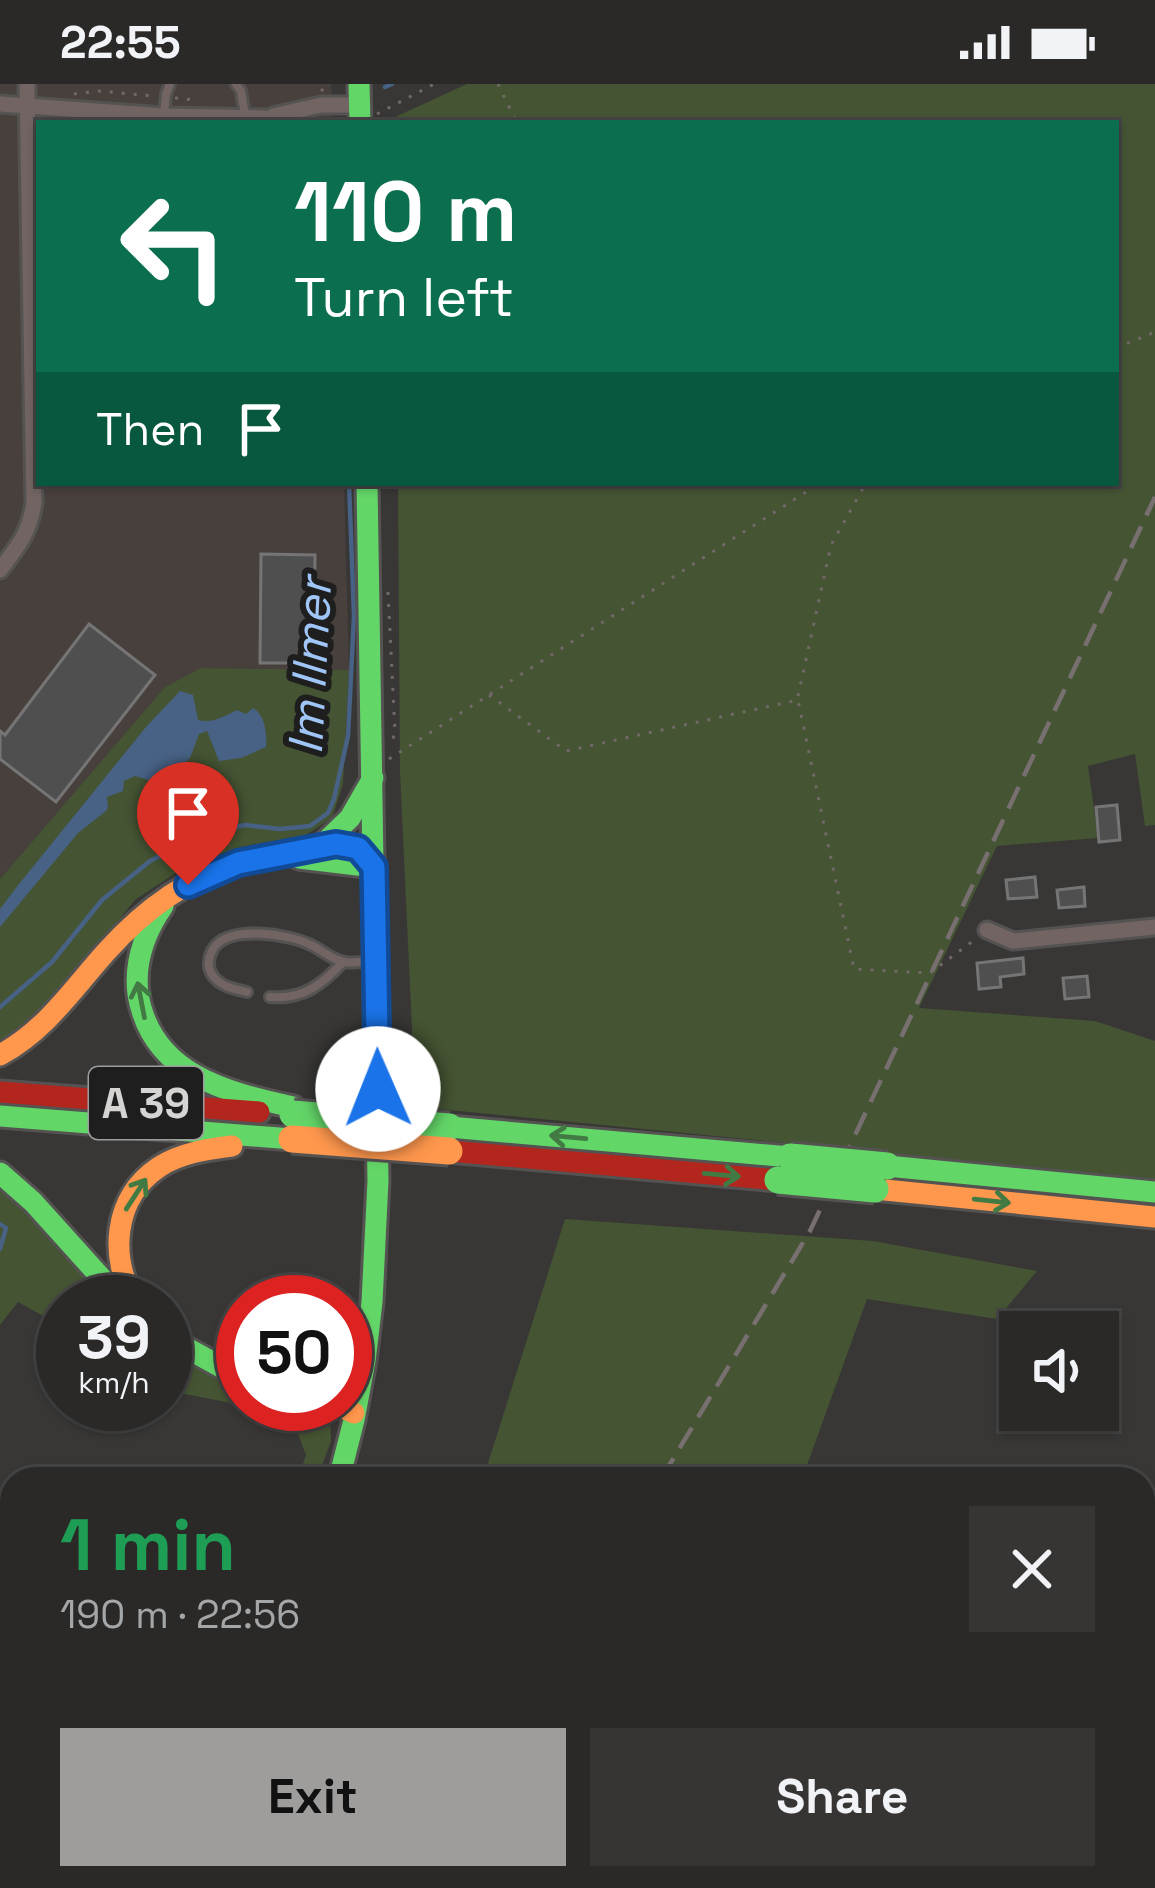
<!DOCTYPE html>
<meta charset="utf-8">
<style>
:root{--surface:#2a2928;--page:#363534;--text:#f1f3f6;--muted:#a5a6a8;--line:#464545;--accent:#9e9d9c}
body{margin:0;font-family:"Space Grotesk",sans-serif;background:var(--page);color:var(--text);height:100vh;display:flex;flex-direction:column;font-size:45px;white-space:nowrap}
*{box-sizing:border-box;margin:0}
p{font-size:39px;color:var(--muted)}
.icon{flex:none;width:66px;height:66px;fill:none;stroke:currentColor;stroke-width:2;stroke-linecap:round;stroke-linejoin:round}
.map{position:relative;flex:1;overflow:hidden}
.drawer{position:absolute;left:0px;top:1383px;width:1155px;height:423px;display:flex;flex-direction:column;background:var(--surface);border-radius:36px 36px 0 0;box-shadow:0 3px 9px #0004,0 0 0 3px var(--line)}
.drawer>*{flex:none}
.top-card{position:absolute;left:36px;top:36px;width:1083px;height:366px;border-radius:0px;box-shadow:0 3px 9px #0004,0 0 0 3px var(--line);background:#0b6e4f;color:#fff;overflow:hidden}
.buttons{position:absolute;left:999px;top:1227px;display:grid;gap:24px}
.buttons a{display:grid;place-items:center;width:120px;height:120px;border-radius:0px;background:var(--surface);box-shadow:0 3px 9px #0004,0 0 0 3px var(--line);font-size:60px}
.speed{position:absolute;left:36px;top:1191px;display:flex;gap:24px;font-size:60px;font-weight:700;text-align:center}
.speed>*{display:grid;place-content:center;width:156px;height:156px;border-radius:50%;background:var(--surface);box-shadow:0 3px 9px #0004,0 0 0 3px var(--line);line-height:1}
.speed small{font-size:30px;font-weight:400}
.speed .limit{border:18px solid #d22;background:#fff;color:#111}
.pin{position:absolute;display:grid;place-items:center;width:102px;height:102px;color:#fff;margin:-123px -51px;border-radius:50% 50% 50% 0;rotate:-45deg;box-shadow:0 0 12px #0007}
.pin .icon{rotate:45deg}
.me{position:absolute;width:132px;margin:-66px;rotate:359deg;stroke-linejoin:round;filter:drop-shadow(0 0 9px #0008)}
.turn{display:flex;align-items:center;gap:42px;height:252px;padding:0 60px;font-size:54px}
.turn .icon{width:156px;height:156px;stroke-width:2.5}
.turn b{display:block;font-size:84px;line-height:102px}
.then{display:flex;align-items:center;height:114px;padding:0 60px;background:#0003;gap:24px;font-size:45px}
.round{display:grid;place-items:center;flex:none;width:126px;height:126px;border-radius:0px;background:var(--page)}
.summary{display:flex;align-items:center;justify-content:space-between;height:204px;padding:0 60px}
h1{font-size:72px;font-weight:800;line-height:90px;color:#1e9e55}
.cta{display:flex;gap:24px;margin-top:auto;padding:24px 60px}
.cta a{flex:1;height:138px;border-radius:0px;background:var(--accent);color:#111;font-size:48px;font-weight:800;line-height:138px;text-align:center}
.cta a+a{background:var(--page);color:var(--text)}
.status{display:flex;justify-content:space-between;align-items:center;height:84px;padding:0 60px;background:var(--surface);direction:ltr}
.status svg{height:33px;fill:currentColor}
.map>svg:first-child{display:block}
</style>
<div class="status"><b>22:55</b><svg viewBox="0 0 49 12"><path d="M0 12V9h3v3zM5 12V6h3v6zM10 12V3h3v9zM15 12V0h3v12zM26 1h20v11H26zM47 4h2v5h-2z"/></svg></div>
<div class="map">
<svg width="1155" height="1804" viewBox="0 0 1155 1804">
<rect width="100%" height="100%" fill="#383736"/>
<path fill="#48403d" d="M 0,0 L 331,0 L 333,39 L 39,39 L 39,399 L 344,399 L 349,586 L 202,584 L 165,603 L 0,795 Z"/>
<g fill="#455433">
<path d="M 467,0 L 1155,0 L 1155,741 L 1145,742 L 1135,670 L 1088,682 L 1098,754 L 997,762 L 919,924 L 1095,937 L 1155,957 L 1155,1095 L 407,1022 L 412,945 L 400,688 L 398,399 L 1116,399 L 1116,39 L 395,39 L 395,33 Z"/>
<path d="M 201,584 L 349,586 L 343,700 L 332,734 L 306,751 L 240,763 L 180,786 L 135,816 L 40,931 L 0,958 L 0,795 L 165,603 Z"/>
<path d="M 0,1098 L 116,1218 L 63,1218 L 63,1243 L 18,1218 L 0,1241 Z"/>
<path d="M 565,1135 L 873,1157 L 1037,1187 L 997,1235 L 867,1215 L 802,1395 L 483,1395 Z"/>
<path d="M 165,1261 L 243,1298 L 243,1320 C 276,1320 305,1312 330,1337 L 331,1357 L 317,1395 L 298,1395 L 306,1371 L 296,1345 L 277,1328 L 175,1308 L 165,1302 Z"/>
<path d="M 217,1794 L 328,1794 L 343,1804 L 244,1804 Z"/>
</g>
<path fill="#476284" d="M 180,607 L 193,611 L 198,636 C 213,640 224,632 237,626 L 246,630 L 253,624 C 265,631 267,649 266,663 L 241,674 L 219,677 L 207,647 L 199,650 L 190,674 L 161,700 L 135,692 L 124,697 L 123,707 L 107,713 L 108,723 L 106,727 L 78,749 L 0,843 L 0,825 L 19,800 L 146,643 Z"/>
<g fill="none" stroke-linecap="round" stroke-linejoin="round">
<g stroke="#476284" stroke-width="4.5">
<path d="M 385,3 L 392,0"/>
<path d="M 0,923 L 52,878 L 102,816 L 150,777 L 206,749 L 245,741 L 280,745 L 310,742 L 328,729 L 334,715 L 348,652 L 354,531 L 349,399"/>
<path d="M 0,1140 L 6,1144 L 0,1165"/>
</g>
</g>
<g fill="#504f4f" stroke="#757575" stroke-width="3">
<path d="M 261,470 L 315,471 L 314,579 L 260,579 Z"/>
<path d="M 89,540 L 155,591 L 56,718 L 0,675 L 0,647 L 5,651 Z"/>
<path d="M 1117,721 L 1120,756 L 1099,758 L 1096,723 Z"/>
<path d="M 1035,793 L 1037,813 L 1008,815 L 1006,796 Z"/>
<path d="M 1084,803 L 1085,822 L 1059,824 L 1057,806 Z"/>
<path d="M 1023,874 L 1024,890 L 1000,893 L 1001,903 L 979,905 L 977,879 Z"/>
<path d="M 1087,892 L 1089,913 L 1065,915 L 1063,894 Z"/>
</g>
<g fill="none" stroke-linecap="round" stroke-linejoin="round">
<defs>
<g id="lane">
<path d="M 236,0 L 241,7 L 245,32"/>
<path d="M 164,32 L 166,10 L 170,0"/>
<path d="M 247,908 C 235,905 221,903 213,892 C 207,884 208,874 213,865 C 228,840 289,850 311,861 C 322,866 332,876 345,878 C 353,880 364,877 373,877"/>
<path d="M 270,913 C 302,916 322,901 343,878"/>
</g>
<g id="street">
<path d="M 0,20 L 164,32 L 264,34 L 286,39"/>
<path d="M 273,32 L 321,21 L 359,21"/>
<path d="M 0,486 C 18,462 29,450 34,419 L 27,0"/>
<path d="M 987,846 L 1013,857 L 1155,843"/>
<path d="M 0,1552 L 12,1556"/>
<path d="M 766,1794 L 798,1804"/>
</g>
<g id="fast">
<path d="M 359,0 L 360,39"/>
<path d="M 321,762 L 350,734 L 373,694"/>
<path d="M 299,774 L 374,783"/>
<path d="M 163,822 C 145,848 134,878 138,910 C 151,990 225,1008 293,1023"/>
<path d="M 0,1032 L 292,1055"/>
<path d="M 449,1043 L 790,1073"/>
<path d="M 887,1082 L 1155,1108"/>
<path d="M 0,1089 L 33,1118 L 123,1218"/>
<path d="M 165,1252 L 221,1283 L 243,1290"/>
<path d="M 345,1267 L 369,1232"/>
<path d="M 345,1299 L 359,1299"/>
<path d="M 339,1395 L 354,1336 L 365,1277 L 372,1218 L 378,1097 L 367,399"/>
<path d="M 120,1804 L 128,1794"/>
</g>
<g id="slow">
<path d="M 0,971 C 46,946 72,906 106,868 C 141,829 185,795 236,780 C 254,775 273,774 291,769 C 326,761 349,749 374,783"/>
<path d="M 875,1105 L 1155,1133"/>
<path d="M 135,1218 C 109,1173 113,1114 159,1083 C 180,1069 208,1065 232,1062"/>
<path d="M 336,1320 L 354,1329"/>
</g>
<g id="jam">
<path d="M 0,1008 L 259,1028"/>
<path d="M 449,1067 L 778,1096"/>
</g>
</defs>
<use href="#lane" stroke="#545352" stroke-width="14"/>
<use href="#street" stroke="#545352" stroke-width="21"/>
<use href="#fast" stroke="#545352" stroke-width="27"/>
<use href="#slow" stroke="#545352" stroke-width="27"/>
<use href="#jam" stroke="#545352" stroke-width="27"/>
<g stroke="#716867" stroke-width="3" stroke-dasharray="3 9" stroke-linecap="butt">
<path d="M 498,0 L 517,39"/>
<path d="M 321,7 L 329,0"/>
<path d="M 74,10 L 98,7 L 154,12"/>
<path d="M 175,14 L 195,16"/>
<path d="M 377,30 L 434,0"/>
<path d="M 1116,264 L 1155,248"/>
<path d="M 388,508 L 395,647 L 392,659"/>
<path d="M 489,611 L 566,667 L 798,616 L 854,885 L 930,889 L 977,854"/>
<path d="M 798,612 L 831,461 L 866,399"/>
<path d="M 389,675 L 820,399"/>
<path d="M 0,1530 L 12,1534"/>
<path d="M 748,1804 L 750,1802"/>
</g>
<use href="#lane" stroke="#716463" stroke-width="8"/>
<use href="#street" stroke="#716463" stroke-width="15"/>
<use href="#fast" stroke="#63d668" stroke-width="21"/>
<use href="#slow" stroke="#ff974d" stroke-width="21"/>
<use href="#jam" stroke="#b3261e" stroke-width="21"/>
<g stroke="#787070" stroke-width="4.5" stroke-dasharray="24 12" stroke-linecap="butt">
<path d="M 661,1395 L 810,1147 L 1155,413"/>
<path d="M 380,1804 L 387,1794"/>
</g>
<defs>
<g id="fast-bridge">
<path d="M 293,1030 L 449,1043"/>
<path d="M 790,1073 L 887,1082"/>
<path d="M 778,1096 L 875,1105"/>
</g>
<path id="slow-bridge" d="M 292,1055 L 449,1067"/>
</defs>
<use href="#fast-bridge" stroke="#545352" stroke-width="33" stroke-linecap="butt"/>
<use href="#slow-bridge" stroke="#545352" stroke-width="33" stroke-linecap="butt"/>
<use href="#fast-bridge" stroke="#63d668" stroke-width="27"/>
<use href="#slow-bridge" stroke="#ff974d" stroke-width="27"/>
</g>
<defs><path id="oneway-shaft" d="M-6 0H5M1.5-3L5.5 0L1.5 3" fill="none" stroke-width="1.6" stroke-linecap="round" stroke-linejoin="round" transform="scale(3)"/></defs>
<g stroke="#417a43">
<use href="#oneway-shaft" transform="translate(141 916) rotate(-101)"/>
<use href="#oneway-shaft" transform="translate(568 1053) rotate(-175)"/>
<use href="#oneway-shaft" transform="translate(722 1091) rotate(5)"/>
<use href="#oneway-shaft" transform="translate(136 1110) rotate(-57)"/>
<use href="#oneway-shaft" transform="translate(992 1117) rotate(6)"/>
</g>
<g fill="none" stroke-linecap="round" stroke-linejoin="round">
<defs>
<path id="route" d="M 188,801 L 238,779 L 336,760 L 358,764 L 374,783 L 378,1005"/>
</defs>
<use href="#route" stroke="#114b97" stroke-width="30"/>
<use href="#route" stroke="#1a73e8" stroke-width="21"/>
</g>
<g text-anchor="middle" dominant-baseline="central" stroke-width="12" stroke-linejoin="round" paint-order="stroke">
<rect fill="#1f1e1e" stroke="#9e9d9d" stroke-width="3" x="89" y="983" width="114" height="72" rx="9"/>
<g font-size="42" font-weight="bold" fill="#d5d4d3">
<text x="146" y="1019">A 39</text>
</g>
<g font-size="48" font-style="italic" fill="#a0c6f7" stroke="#1f1e1e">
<text transform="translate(310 582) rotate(-87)">Im Ilmer</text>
</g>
</g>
</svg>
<div class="buttons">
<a><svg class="icon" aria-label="sound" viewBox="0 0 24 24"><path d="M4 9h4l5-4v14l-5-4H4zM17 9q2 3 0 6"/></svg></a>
</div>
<div class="speed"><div>39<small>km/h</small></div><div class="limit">50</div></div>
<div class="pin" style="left:188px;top:801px;background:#d93025"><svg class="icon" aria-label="arrive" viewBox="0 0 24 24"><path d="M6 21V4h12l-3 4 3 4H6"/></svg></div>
<svg class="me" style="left:378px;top:1005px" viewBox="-20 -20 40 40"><circle r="19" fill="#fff"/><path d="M0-13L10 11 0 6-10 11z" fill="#1a73e8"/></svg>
<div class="top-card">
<div class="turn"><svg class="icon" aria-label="left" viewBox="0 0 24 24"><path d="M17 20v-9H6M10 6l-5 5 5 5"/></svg><div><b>110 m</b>Turn left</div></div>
<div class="then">Then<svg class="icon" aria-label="arrive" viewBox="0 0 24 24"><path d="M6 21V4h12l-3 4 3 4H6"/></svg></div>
</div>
<section class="drawer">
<div class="summary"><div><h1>1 min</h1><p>190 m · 22:56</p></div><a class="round"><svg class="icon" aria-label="close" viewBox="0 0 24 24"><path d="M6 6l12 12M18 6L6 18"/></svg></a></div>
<div class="cta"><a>Exit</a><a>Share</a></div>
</section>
</div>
